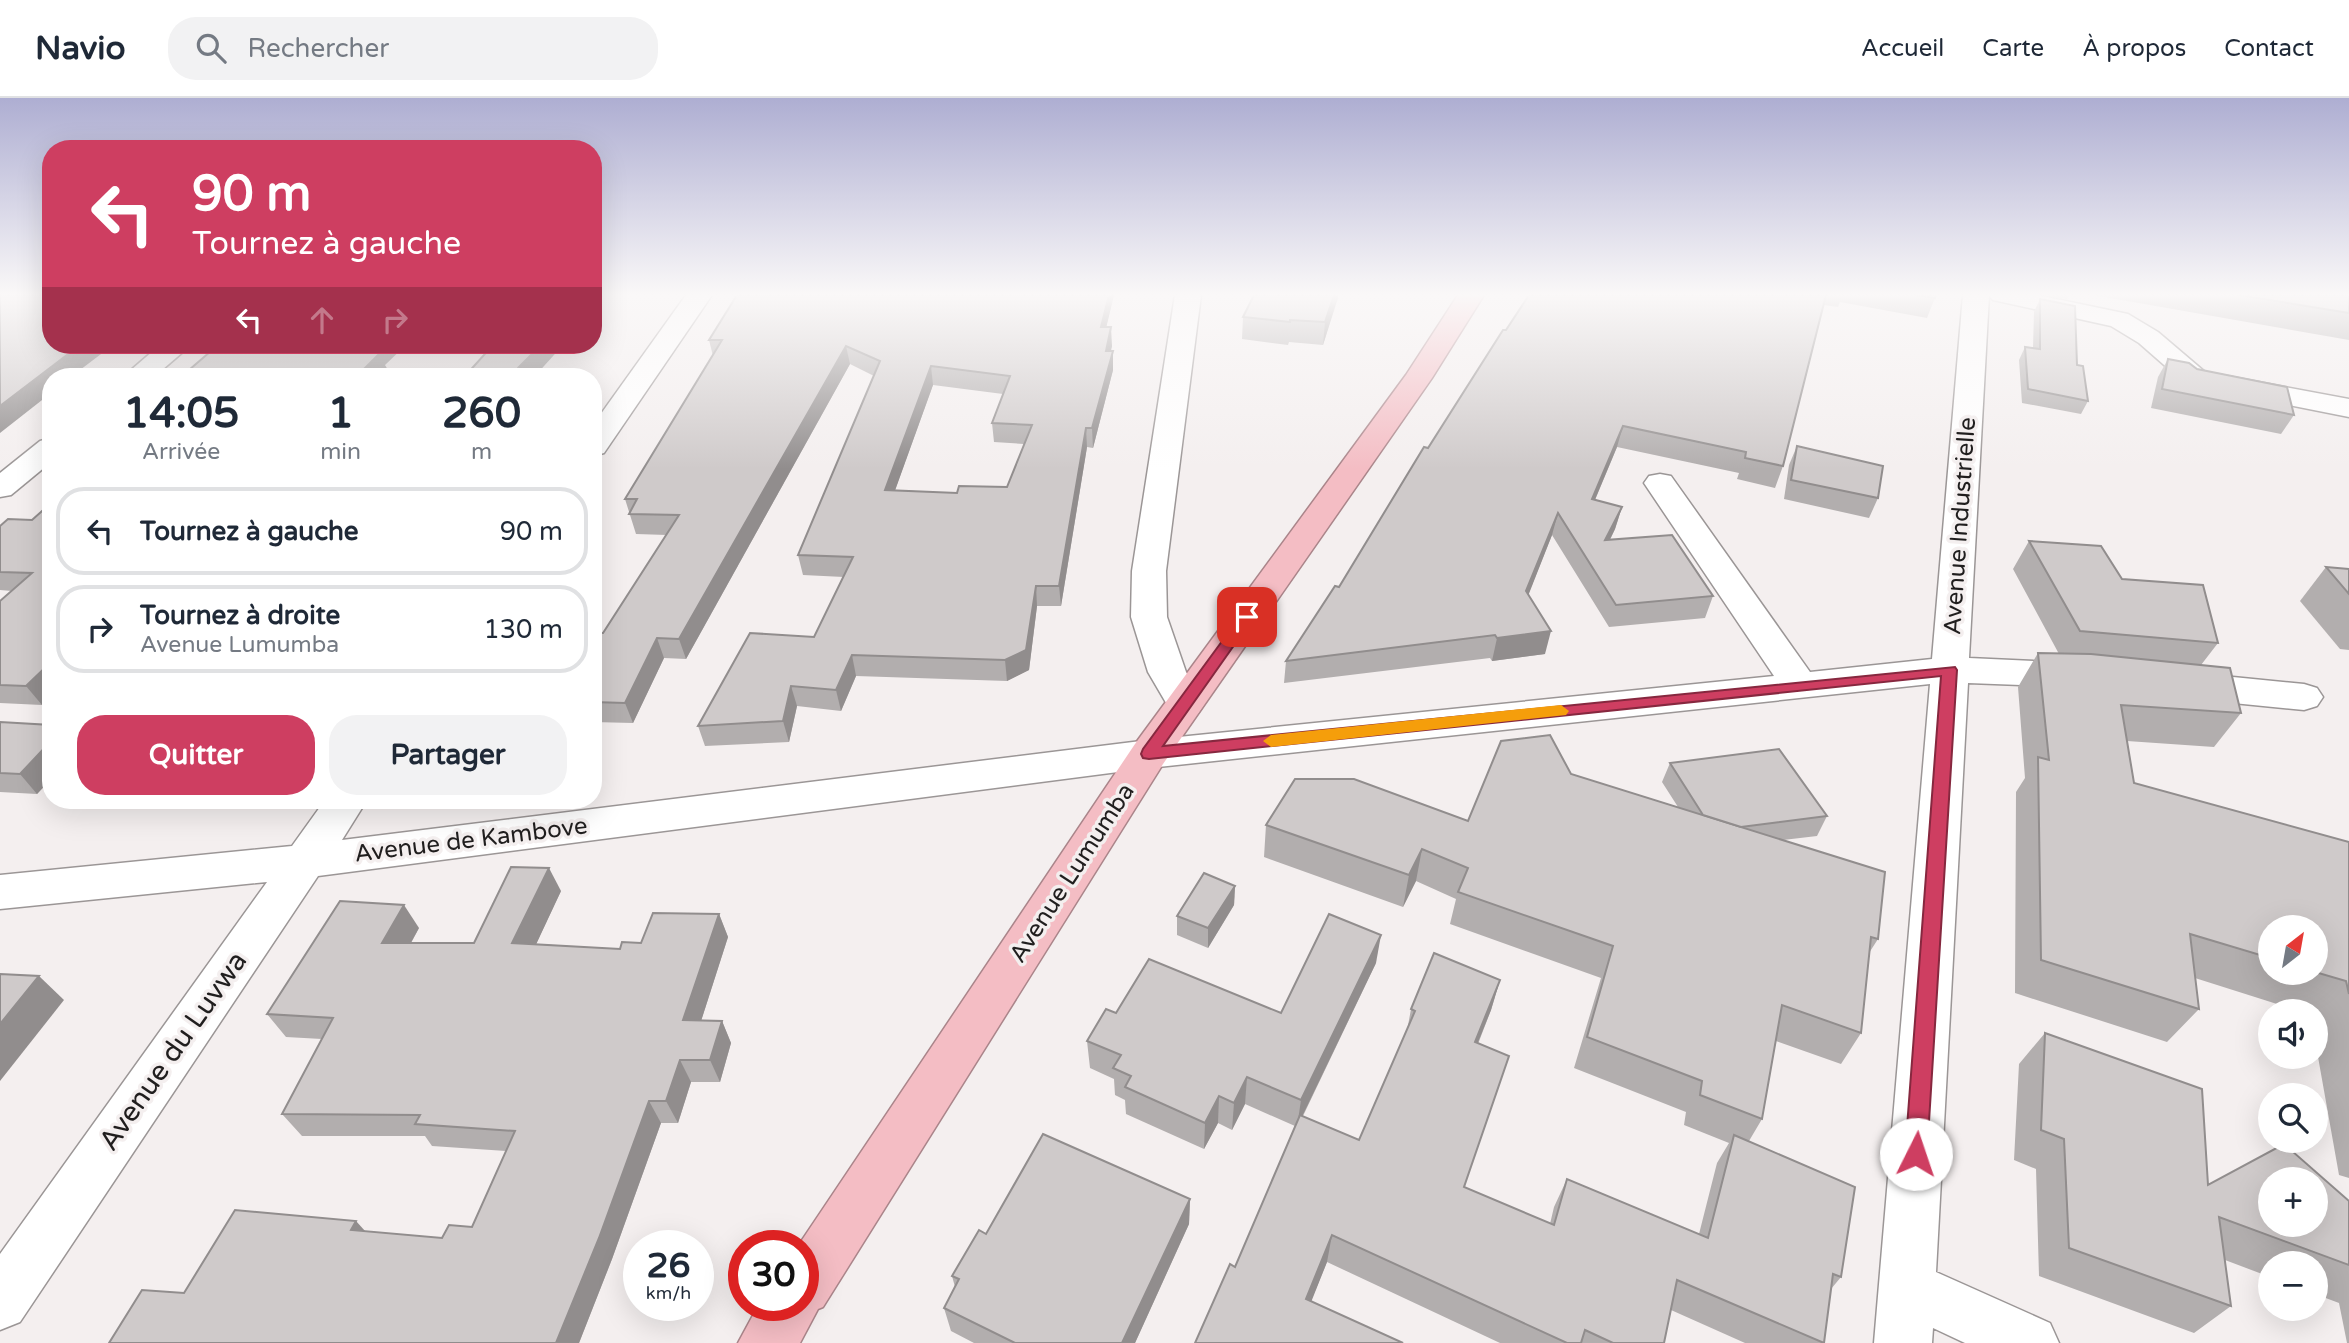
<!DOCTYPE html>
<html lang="fr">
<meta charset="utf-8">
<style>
:root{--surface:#fff;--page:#f2f2f3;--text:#1f2937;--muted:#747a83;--line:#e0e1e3;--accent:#ce3e61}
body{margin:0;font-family:"Varela Round",sans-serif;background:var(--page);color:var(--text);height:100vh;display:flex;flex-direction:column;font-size:26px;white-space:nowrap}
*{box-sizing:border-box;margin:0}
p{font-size:23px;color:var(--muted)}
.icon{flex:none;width:38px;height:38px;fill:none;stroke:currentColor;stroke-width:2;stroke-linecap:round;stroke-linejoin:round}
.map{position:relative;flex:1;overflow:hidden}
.details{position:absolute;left:42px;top:270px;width:560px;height:441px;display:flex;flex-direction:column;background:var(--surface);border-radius:28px;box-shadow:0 7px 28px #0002}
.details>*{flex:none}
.banner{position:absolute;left:42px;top:42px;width:560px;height:214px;border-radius:28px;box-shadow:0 7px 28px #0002;background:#ce3e61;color:#fff;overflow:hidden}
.needle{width:46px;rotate:31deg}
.buttons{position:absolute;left:2258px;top:817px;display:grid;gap:14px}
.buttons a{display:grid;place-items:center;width:70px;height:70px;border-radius:50%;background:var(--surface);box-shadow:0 7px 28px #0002;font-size:35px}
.speed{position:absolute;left:623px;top:1132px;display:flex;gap:14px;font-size:35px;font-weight:700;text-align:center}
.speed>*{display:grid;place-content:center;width:91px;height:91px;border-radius:50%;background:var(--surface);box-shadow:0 7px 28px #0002;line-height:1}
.speed small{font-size:18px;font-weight:400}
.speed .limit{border:10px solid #d22;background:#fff;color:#111}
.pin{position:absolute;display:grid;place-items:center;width:60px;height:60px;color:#fff;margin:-30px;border-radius:14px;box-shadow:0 4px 10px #0006}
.me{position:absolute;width:77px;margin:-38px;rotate:4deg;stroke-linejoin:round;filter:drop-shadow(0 0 5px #0008)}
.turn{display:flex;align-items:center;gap:24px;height:147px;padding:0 35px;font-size:32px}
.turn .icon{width:91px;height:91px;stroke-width:2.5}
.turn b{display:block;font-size:49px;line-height:60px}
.lanes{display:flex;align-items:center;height:66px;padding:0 35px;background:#0003;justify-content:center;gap:35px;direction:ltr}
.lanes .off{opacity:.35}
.eta{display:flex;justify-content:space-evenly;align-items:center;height:119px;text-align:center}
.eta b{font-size:42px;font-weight:700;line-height:49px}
.button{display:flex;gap:14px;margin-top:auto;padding:14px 35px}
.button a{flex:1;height:80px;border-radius:28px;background:var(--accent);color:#fff;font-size:28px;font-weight:700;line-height:80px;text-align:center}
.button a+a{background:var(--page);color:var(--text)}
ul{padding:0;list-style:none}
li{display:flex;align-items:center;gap:21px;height:88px;margin:0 14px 10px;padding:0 21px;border:4px solid var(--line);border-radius:28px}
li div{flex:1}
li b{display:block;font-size:26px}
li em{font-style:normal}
header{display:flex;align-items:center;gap:42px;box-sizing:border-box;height:98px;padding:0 35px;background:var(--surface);border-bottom:2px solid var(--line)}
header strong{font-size:33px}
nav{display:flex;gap:38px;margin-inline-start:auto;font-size:24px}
.search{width:490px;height:63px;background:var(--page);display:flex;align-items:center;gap:18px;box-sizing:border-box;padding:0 24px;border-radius:28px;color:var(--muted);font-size:26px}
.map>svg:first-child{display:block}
</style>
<header>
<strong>Navio</strong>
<div class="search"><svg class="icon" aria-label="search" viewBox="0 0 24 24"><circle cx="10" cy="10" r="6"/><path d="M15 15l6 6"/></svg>Rechercher</div>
<nav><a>Accueil</a><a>Carte</a><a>À propos</a><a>Contact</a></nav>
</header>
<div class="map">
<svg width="2349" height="1245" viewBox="0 0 2349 1245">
<rect width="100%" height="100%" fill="#f4efef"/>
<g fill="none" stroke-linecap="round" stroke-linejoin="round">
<defs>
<g id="minor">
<path d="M 686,197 L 712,197 L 604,355 L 593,358 L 593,327 Z"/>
<path d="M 1175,197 L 1201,197 L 1166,473 L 1167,519 L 1186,574 L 1204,606 L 1198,615 L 1185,619 L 1172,615 L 1148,574 L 1131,519 L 1132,473 Z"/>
<path d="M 1963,197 L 1989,197 L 1969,560 L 2078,565 L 2091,568 L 2097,577 L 2091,586 L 2078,589 L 1968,585 L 1936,1174 L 2050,1225 L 2059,1245 L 1965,1245 L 1933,1230 L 1932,1245 L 1874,1245 L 1930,586 L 1149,670 L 318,778 L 20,1224 L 0,1232 L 0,1156 L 267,784 L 0,811 L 0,777 L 292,748 L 325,702 L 367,702 L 342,742 L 1149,642 L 1774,578 L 1644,385 L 1649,378 L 1660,376 L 1671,378 L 1810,574 L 1932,561 Z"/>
<path d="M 1989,197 L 2037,197 L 2128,216 L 2158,234 L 2205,274 L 2349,301 L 2349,319 L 2187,287 L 2139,245 L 2111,228 L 1993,202 Z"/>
<path d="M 160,247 L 191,247 L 155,278 L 124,278 Z"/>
<path d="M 51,340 L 51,364 L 11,397 L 0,399 L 0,375 L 40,343 Z"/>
<path d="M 2183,574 L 2304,586 L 2317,590 L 2323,599 L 2317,608 L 2304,612 L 2183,600 L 2170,596 L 2164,587 L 2170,578 Z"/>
</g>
<path id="highway" d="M 1458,197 L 1484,197 L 1432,280 L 1163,666 L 823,1209 L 818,1211 L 800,1245 L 738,1245 L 758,1208 L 803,1208 L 803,1148 L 798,1148 L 1135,646 L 1406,277 Z"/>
</defs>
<use href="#minor" stroke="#9b9696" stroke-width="3"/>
<use href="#highway" stroke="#aa858a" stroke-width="3"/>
<use href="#minor" fill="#fff" fill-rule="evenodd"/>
<use href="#highway" fill="#f4bdc4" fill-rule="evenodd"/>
</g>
<g fill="#b2aeae" fill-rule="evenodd">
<path d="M 737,197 L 1114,197 L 1106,229 L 1112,248 L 1110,253 L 1113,253 L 1113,272 L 1093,350 L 1087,349 L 1061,508 L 1037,508 L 1029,572 L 1007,583 L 856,578 L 841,613 L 797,608 L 789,644 L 705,648 L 698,628 L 814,539 L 844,479 L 803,477 L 798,457 L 874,278 L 850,266 L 686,561 L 664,560 L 633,625 L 593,624 L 593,535 L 603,535 L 667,437 L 636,436 L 625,401 L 713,258 L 709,242 ZM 933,287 L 1003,296 L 992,325 L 994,344 L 1024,346 L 1007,389 L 957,395 L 895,392 Z"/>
<path d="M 1254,197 L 1338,197 L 1323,247 L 1289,244 L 1288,247 L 1242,241 L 1243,219 Z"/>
<path d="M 1529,197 L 1936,197 L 1927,220 L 1840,204 L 1838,209 L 1824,207 L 1783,368 L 1775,390 L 1737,381 L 1739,375 L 1617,349 L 1595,402 L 1622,409 L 1615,431 L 1610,442 L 1713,498 L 1705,520 L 1609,529 L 1552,437 L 1528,497 L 1545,556 L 1492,563 L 1490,560 L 1284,585 L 1286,563 L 1339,489 L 1428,350 Z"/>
<path d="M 2046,197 L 2069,197 L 2067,201 Z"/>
<path d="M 2093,197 L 2349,197 L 2349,242 Z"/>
<path d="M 2040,201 L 2077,267 L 2088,303 L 2081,316 L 2022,305 L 2019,262 L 2025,249 L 2033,250 L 2034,214 Z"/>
<path d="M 2168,261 L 2197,271 L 2294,317 L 2281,336 L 2151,310 L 2158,279 Z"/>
<path d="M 1797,348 L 1878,400 L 1869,420 L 1784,401 L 1789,367 Z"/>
<path d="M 32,422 L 42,607 L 0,605 L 0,503 L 12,493 L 0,492 L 0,428 Z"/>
<path d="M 2029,443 L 2122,481 L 2218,545 L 2201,567 L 2241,615 L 2214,649 L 2127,643 L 2134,685 L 2349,744 L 2349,1080 L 2339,1077 L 2315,942 L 2315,914 L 2302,914 L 2195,880 L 2199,911 L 2167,944 L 2015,895 L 2016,694 L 2025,680 L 2018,589 L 2038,555 L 2059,556 L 2013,471 ZM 2270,830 L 2315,830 L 2315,875 L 2270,875 Z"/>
<path d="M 2326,469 L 2349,471 L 2349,552 L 2340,551 L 2300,503 Z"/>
<path d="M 0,624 L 51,627 L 51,681 L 37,696 L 0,694 Z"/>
<path d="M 1670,665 L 1827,718 L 1817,738 L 1783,742 L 1878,841 L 1869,855 L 1861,935 L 1841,966 L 1776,943 L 1762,1021 L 1749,1043 L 1841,1179 L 1831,1191 L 1824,1245 L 1745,1245 L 1671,1212 L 1664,1245 L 1500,1245 L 1327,1164 L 1311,1203 L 1235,1169 L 1295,1028 L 1245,1006 L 1232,1032 L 1218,1025 L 1204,1051 L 1126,1016 L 1125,1002 L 1115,997 L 1114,981 L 1090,970 L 1087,943 L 1116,915 L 1281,915 L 1376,865 L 1303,1018 L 1359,1042 L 1407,933 L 1411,911 L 1500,882 L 1491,912 L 1478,946 L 1465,1089 L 1550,1126 L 1554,1109 L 1567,1081 L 1699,1136 L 1717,1065 L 1729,1045 L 1684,1027 L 1686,1014 L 1574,970 L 1601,880 L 1450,826 L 1456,801 L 1416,783 L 1403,809 L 1264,759 L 1266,727 L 1468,723 L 1571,676 L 1678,709 L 1662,684 Z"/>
<path d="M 1235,788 L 1234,807 L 1208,850 L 1177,837 L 1177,818 Z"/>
<path d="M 561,793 L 536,846 L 620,851 L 641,845 L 719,816 L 728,839 L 701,923 L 722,923 L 731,945 L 720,984 L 691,984 L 678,1025 L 661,1025 L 612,1161 L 579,1245 L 109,1245 L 184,1195 L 365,1133 L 442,1140 L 472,1129 L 506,1053 L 432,1048 L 425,1038 L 302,1038 L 282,1016 L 322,941 L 286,939 L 267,916 L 419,830 L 411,845 L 474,845 Z"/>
<path d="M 2045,935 L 2208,1087 L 2349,1103 L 2349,1245 L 2347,1245 L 2339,1205 L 2315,1196 L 2315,1166 L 2270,1166 L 2270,1179 L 2225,1162 L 2231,1208 L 2194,1235 L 2039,1178 L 2036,1071 L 2014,1062 L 2019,966 Z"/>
<path d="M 1190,1101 L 1189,1126 L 1135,1245 L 974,1245 L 951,1233 L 944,1210 L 955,1189 L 952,1178 L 986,1136 Z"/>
</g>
<g fill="#918d8d">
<path d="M 593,197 L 604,197 L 593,210 Z"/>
<path d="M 1109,197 L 1114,197 L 1102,247 L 1101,229 Z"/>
<path d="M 1334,197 L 1338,197 L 1338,200 L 1323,247 L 1325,224 Z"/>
<path d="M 1111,229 L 1112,248 L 1107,272 L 1106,253 Z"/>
<path d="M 80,247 L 113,247 L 72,278 L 51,278 L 51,295 L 0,335 L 0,308 Z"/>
<path d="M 381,247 L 406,247 L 385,267 L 388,272 L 382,278 L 357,278 L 372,255 Z"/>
<path d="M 541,247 L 563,247 L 535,278 L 523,278 L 519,269 Z"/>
<path d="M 846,248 L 850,266 L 686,561 L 679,541 Z"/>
<path d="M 1113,253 L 1113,272 L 1093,350 L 1092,330 Z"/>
<path d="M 931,268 L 933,287 L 888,412 L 885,392 Z"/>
<path d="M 1623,328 L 1617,349 L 1586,423 L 1592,401 Z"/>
<path d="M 1086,330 L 1087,349 L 1061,508 L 1059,488 Z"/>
<path d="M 1622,409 L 1615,431 L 1598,465 L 1605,442 Z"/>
<path d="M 1558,415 L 1552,437 L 1521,516 L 1526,493 Z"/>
<path d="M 1036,488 L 1037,508 L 1029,572 L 1007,583 L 1005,562 Z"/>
<path d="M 1551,533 L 1545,556 L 1492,563 L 1497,540 Z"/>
<path d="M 657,540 L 664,560 L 633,625 L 625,605 Z"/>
<path d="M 852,557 L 856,578 L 841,613 L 836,592 Z"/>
<path d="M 51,564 L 51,598 L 42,607 L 26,588 Z"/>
<path d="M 791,588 L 797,608 L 789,644 L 783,623 Z"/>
<path d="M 51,643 L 51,681 L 37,696 L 20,676 Z"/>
<path d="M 1422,751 L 1416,783 L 1403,809 L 1409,777 Z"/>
<path d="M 549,770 L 561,793 L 526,868 L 512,845 Z"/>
<path d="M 1235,788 L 1234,807 L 1208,850 L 1208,830 Z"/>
<path d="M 404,807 L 419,830 L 398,868 L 382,845 Z"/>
<path d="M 719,816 L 728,839 L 694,945 L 683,922 Z"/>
<path d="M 1381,837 L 1376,865 L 1297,1029 L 1301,1002 Z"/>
<path d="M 39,878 L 64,902 L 0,983 L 0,926 Z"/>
<path d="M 1500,882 L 1491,912 L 1466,974 L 1475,944 Z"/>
<path d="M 722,923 L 731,945 L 720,984 L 710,962 Z"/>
<path d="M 680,962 L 691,984 L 678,1025 L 666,1003 Z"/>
<path d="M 1247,979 L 1245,1006 L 1232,1032 L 1234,1005 Z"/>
<path d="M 1219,998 L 1218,1025 L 1204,1051 L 1205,1025 Z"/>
<path d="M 649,1003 L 661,1025 L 612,1161 L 579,1245 L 556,1245 Z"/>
<path d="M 1190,1101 L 1189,1126 L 1135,1245 L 1122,1245 Z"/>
<path d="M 356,1123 L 375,1144 L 351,1132 Z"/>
<path d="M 1332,1137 L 1327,1164 L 1302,1227 L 1306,1201 Z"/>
</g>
<g fill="#cfcaca" stroke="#918d8d" stroke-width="2" fill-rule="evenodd">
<path d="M 0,197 L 51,197 L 51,247 L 80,247 L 0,308 Z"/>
<path d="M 737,197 L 1109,197 L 1101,229 L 1111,229 L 1106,253 L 1113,253 L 1092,330 L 1086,330 L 1059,488 L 1036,488 L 1026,552 L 1005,562 L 852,557 L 836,592 L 791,588 L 783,623 L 698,628 L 750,535 L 814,539 L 853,459 L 798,457 L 880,263 L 846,248 L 679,541 L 657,540 L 625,605 L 593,604 L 593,535 L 603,535 L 679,417 L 629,416 L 637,401 L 625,401 L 722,242 L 709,242 ZM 931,268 L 1010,278 L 992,325 L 1032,327 L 1007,389 L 959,388 L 957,395 L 885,392 Z"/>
<path d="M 1254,197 L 1334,197 L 1325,224 L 1290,222 L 1290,224 L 1243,219 Z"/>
<path d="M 1529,197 L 1826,197 L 1783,368 L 1745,360 L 1746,354 L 1623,328 L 1592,401 L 1622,409 L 1605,442 L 1672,437 L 1713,498 L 1616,507 L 1558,415 L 1526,493 L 1551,533 L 1497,540 L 1495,537 L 1286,563 L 1335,488 L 1339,489 L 1424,349 L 1428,350 L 1503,232 L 1506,232 Z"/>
<path d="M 1917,197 L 1936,197 L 1935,200 Z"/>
<path d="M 2239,197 L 2349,197 L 2349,215 Z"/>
<path d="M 2040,201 L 2075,208 L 2077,267 L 2083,268 L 2088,303 L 2028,291 L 2025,249 L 2040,251 Z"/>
<path d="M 218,247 L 381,247 L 372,255 L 380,255 L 357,278 L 182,278 Z"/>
<path d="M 493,247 L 541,247 L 519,269 L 530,270 L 523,278 L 465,278 Z"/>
<path d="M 2168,261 L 2189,265 L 2197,271 L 2287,289 L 2294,317 L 2162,291 Z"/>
<path d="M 1797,348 L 1883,368 L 1878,400 L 1791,382 Z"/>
<path d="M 51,405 L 51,564 L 26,588 L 0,587 L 0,503 L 32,475 L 0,474 L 0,428 L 8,421 L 32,422 Z"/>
<path d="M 2029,443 L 2101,448 L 2122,481 L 2203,487 L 2218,545 L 2080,533 Z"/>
<path d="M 2326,469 L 2349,471 L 2349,496 Z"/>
<path d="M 2038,555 L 2091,556 L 2230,570 L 2241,615 L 2121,607 L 2134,685 L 2349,744 L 2349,896 L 2346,883 L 2315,874 L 2315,830 L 2270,830 L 2270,860 L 2190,836 L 2199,911 L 2041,862 L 2038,659 L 2049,662 Z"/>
<path d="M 0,624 L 51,627 L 51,643 L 20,676 L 0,675 Z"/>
<path d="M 1550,637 L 1571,676 L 1885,774 L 1878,841 L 1871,839 L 1861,935 L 1782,907 L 1762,1021 L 1700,997 L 1702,983 L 1587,939 L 1613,848 L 1458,794 L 1468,770 L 1422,751 L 1409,777 L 1266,727 L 1295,681 L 1354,681 L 1468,723 L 1501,643 Z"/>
<path d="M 1779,651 L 1827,718 L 1741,729 L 1703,717 L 1670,665 Z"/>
<path d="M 511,769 L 549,770 L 512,845 L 620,851 L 622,844 L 641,845 L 653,815 L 719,816 L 683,922 L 722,923 L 710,962 L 680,962 L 666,1003 L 649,1003 L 599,1140 L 556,1245 L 109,1245 L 142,1192 L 184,1195 L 235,1112 L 356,1123 L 351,1132 L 442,1140 L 449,1127 L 472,1129 L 515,1033 L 415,1026 L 420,1017 L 282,1016 L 333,920 L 267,916 L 340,803 L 404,807 L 382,845 L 474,845 Z"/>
<path d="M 1204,775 L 1235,788 L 1208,830 L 1177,818 Z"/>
<path d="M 1329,816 L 1381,837 L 1301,1002 L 1247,979 L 1234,1005 L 1219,998 L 1205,1025 L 1125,989 L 1131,978 L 1113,970 L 1121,957 L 1087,943 L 1106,911 L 1116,915 L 1149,861 L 1281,915 Z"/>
<path d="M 1434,855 L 1500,882 L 1475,944 L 1509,958 L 1464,1089 L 1554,1127 L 1567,1081 L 1708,1140 L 1734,1037 L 1855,1089 L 1841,1179 L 1833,1176 L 1824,1245 L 1677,1182 L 1664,1245 L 1613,1245 L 1585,1232 L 1581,1245 L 1567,1245 L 1332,1137 L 1306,1201 L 1403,1245 L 1195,1245 L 1230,1166 L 1235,1169 L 1300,1017 L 1359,1042 L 1415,913 L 1411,911 Z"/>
<path d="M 0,876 L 39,878 L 0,926 Z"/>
<path d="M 2045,935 L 2202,991 L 2208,1087 L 2284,1046 L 2349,1103 L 2349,1167 L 2219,1119 L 2231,1208 L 2069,1150 L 2064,1041 L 2041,1032 ZM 2270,1082 L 2315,1082 L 2315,1127 L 2270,1127 Z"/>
<path d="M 1043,1036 L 1190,1101 L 1122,1245 L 1015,1245 L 944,1210 L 959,1181 L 952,1178 L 979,1132 L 986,1136 Z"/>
</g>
<linearGradient id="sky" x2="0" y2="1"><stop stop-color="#aeaed2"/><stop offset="0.53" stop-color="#faf8f8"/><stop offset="1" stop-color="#faf8f8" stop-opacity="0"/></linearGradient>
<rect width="2349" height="371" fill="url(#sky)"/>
<path fill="#ce3e61" stroke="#86283f" stroke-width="2" d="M 1247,514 L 1254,519 L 1163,648 L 1955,569 L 1957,572 L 1927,1056 L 1923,1063 L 1916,1066 L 1908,1063 L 1905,1056 L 1941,578 L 1149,661 L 1143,660 L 1141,656 L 1143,651 L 1242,516 Z"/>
<path fill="#f59e0b" d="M 1561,607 L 1569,613 L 1566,617 L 1271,649 L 1263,643 L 1271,637 Z"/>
<g text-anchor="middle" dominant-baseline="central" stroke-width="7" stroke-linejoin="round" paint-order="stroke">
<g font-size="24" fill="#201e1e" stroke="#f4efef">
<text transform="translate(1960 428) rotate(-86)">Avenue Industrielle</text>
<text transform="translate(471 742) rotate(-7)">Avenue de Kambove</text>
<text transform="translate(1072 775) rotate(-57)">Avenue Lumumba</text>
</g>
<g font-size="28" fill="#201e1e" stroke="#f4efef">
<text transform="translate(173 953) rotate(-55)">Avenue du Luvwa</text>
</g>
</g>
</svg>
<div class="buttons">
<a><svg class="needle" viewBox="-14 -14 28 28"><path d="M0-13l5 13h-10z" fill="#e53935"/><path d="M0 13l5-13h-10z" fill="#747a83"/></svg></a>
<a><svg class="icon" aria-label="sound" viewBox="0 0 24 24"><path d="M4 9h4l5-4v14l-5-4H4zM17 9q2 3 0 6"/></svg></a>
<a><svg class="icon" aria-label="search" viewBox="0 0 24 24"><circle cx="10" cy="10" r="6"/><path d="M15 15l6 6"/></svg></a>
<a>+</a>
<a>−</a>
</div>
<div class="speed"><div>26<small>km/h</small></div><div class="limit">30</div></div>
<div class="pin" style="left:1247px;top:519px;background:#d93025"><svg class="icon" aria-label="arrive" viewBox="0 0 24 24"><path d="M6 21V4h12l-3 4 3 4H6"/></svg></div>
<svg class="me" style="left:1916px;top:1056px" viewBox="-20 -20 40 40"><circle r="19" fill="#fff"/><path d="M0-13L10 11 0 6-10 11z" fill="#ce3e61"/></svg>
<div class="banner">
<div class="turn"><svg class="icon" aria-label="left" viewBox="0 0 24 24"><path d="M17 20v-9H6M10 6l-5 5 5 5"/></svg><div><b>90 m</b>Tournez à gauche</div></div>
<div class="lanes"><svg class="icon" aria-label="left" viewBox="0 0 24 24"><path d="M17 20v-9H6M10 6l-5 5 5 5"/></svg><svg class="icon off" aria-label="ahead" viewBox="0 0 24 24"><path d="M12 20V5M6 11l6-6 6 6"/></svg><svg class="icon off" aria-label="right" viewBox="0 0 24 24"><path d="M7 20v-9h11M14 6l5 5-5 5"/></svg></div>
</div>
<section class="details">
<div class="eta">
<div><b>14:05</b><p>Arrivée</p></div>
<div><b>1</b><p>min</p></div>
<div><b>260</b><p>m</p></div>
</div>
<ul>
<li><svg class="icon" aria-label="left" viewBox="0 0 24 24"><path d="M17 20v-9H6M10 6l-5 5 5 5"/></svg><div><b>Tournez à gauche</b></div><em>90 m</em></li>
<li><svg class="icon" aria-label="right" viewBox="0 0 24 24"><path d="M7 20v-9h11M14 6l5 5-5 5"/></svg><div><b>Tournez à droite</b><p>Avenue Lumumba</p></div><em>130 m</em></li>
</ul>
<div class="button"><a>Quitter</a><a>Partager</a></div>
</section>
</div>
